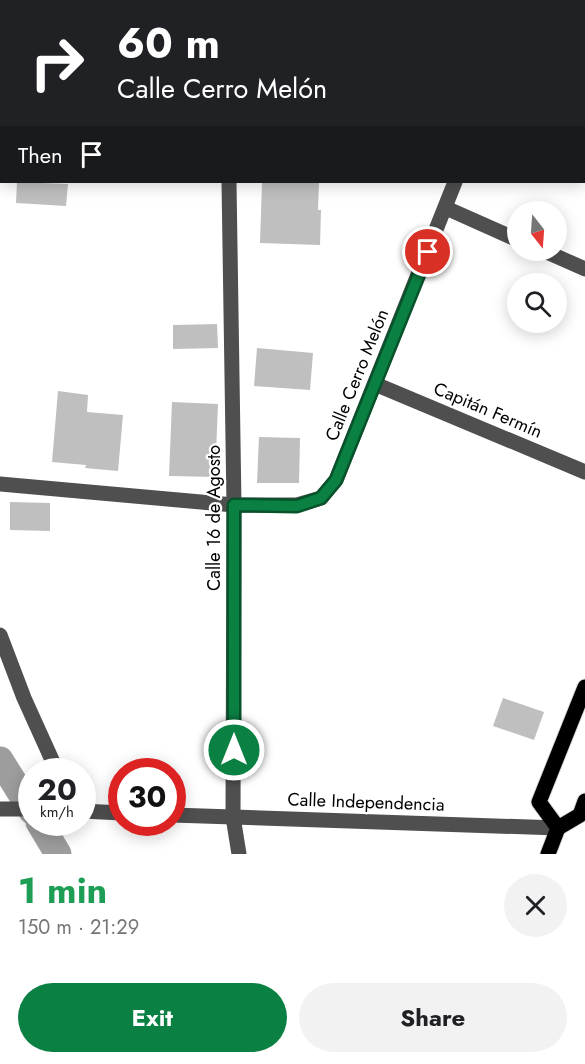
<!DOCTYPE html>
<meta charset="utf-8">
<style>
:root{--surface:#fff;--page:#f2f2f2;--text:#202124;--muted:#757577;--accent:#0b8043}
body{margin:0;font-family:Jost,sans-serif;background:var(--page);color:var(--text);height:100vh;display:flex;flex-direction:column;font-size:22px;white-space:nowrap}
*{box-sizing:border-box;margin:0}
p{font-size:20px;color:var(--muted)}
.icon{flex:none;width:33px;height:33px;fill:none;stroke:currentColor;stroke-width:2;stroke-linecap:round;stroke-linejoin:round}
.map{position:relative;height:854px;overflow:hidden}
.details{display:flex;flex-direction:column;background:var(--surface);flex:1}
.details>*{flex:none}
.top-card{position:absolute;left:0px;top:0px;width:585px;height:183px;box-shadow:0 3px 15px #0003;background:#202124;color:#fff;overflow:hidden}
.needle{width:39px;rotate:163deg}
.fabs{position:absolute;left:507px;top:201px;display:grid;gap:12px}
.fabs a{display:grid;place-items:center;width:60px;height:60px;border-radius:50%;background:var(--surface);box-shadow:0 3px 15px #0003;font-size:30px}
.speed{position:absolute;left:18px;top:758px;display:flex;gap:12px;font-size:30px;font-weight:700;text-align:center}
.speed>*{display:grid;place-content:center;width:78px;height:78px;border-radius:50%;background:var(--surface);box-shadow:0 3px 15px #0003;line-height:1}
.speed small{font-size:15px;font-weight:400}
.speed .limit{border:9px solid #d22;background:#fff;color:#111}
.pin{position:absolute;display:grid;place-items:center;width:51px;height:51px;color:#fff;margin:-26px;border:3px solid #fff;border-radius:50%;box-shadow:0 2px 6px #0007}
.me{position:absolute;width:66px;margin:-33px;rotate:0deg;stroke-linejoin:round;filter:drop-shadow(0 0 4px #0008)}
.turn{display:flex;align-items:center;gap:21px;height:126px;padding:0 18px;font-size:27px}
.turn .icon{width:78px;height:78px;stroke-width:2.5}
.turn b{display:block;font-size:42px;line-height:51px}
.then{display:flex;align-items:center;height:57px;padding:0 18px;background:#0003;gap:12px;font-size:22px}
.round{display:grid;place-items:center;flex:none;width:63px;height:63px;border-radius:32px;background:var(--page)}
.headline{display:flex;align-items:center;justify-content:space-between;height:102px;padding:0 18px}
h1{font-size:36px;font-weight:700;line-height:45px;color:#1e9e55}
.action{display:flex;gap:12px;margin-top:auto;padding:12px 18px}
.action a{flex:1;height:69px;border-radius:36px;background:var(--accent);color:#fff;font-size:24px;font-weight:700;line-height:69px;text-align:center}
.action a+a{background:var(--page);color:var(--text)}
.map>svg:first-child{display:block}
</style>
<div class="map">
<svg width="585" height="854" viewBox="0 0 585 854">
<rect width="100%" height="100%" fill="#fff"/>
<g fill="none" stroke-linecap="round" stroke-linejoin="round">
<g stroke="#9d9d9d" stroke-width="27">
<path d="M 0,760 L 32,811"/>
<path d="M 39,822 L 58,854"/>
</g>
</g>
<g fill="#bfbfbf">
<path d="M 17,182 L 68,184 L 66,206 L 16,203 Z"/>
<path d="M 262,182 L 319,182 L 318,210 L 321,210 L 320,245 L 260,243 Z"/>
<path d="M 217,324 L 218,348 L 173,349 L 173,325 Z"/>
<path d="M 257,348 L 313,353 L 310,390 L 254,386 Z"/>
<path d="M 58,391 L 88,395 L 87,412 L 123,415 L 118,471 L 85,468 L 86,465 L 52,462 Z"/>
<path d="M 172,402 L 218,404 L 215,477 L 169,476 Z"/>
<path d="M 259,437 L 300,438 L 299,483 L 257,483 Z"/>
<path d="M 10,502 L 50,503 L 50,531 L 10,530 Z"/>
<path d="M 503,698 L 544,712 L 534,740 L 493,726 Z"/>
</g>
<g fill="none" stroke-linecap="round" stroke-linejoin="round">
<defs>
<g id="major">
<path d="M 558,828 L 539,802 L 585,687"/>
<path d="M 548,854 L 558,828 L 580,815 L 585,801"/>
</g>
</defs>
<use href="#major" stroke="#dbdbdb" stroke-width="17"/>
<g stroke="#4f4f4f" stroke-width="15">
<path d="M 232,2 L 232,0"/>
<path d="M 536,2 L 536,0"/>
<path d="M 584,72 L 585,73"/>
<path d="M 229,182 L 234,505 L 233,817 L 239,854"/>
<path d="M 446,208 L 518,240"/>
<path d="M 542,250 L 585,269"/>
<path d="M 375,384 L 585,472"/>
<path d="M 0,484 L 234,505 L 297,505 L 321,498 L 336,480 L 455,182"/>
<path d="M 0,635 L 24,698 L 57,771"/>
<path d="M 0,809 L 32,809"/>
<path d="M 82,811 L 122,813"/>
<path d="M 172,815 L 558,828"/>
</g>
<use href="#major" stroke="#000" stroke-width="15"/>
</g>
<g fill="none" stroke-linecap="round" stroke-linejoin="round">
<defs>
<path id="route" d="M 234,750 L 234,505 L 297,506 L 321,498 L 336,480 L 428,252"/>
</defs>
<use href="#route" stroke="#07532c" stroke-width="15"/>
<use href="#route" stroke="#0b8043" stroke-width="10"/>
</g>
<g text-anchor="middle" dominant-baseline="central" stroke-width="4.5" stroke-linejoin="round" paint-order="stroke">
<g font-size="18" fill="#000" stroke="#fff">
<text transform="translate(357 375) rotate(-68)">Calle Cerro Melón</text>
<text transform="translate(488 410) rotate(23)">Capitán Fermín</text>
<text transform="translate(214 518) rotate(-90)">Calle 16 de Agosto</text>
<text transform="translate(366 802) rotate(2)">Calle Independencia</text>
</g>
</g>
</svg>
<div class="fabs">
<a><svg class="needle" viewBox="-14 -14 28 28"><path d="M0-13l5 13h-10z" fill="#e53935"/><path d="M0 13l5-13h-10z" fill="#757577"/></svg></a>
<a><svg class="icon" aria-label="search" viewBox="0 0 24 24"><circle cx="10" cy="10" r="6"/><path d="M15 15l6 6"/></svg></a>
</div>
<div class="speed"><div>20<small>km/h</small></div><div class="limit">30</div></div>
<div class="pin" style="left:428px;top:252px;background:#d93025"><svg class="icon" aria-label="arrive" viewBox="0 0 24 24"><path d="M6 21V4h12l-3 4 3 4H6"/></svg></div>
<svg class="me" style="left:234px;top:750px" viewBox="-20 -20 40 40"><circle r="17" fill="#0b8043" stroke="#fff" stroke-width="3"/><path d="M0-11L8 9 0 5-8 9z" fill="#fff"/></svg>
<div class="top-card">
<div class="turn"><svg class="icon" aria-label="right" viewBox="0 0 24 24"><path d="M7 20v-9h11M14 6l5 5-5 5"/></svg><div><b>60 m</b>Calle Cerro Melón</div></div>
<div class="then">Then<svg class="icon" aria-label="arrive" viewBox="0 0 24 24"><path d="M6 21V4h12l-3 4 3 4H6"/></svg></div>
</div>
</div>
<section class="details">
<div class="headline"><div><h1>1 min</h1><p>150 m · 21:29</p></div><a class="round"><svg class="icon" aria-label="close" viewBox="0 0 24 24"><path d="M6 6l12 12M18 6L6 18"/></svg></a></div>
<div class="action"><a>Exit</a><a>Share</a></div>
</section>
